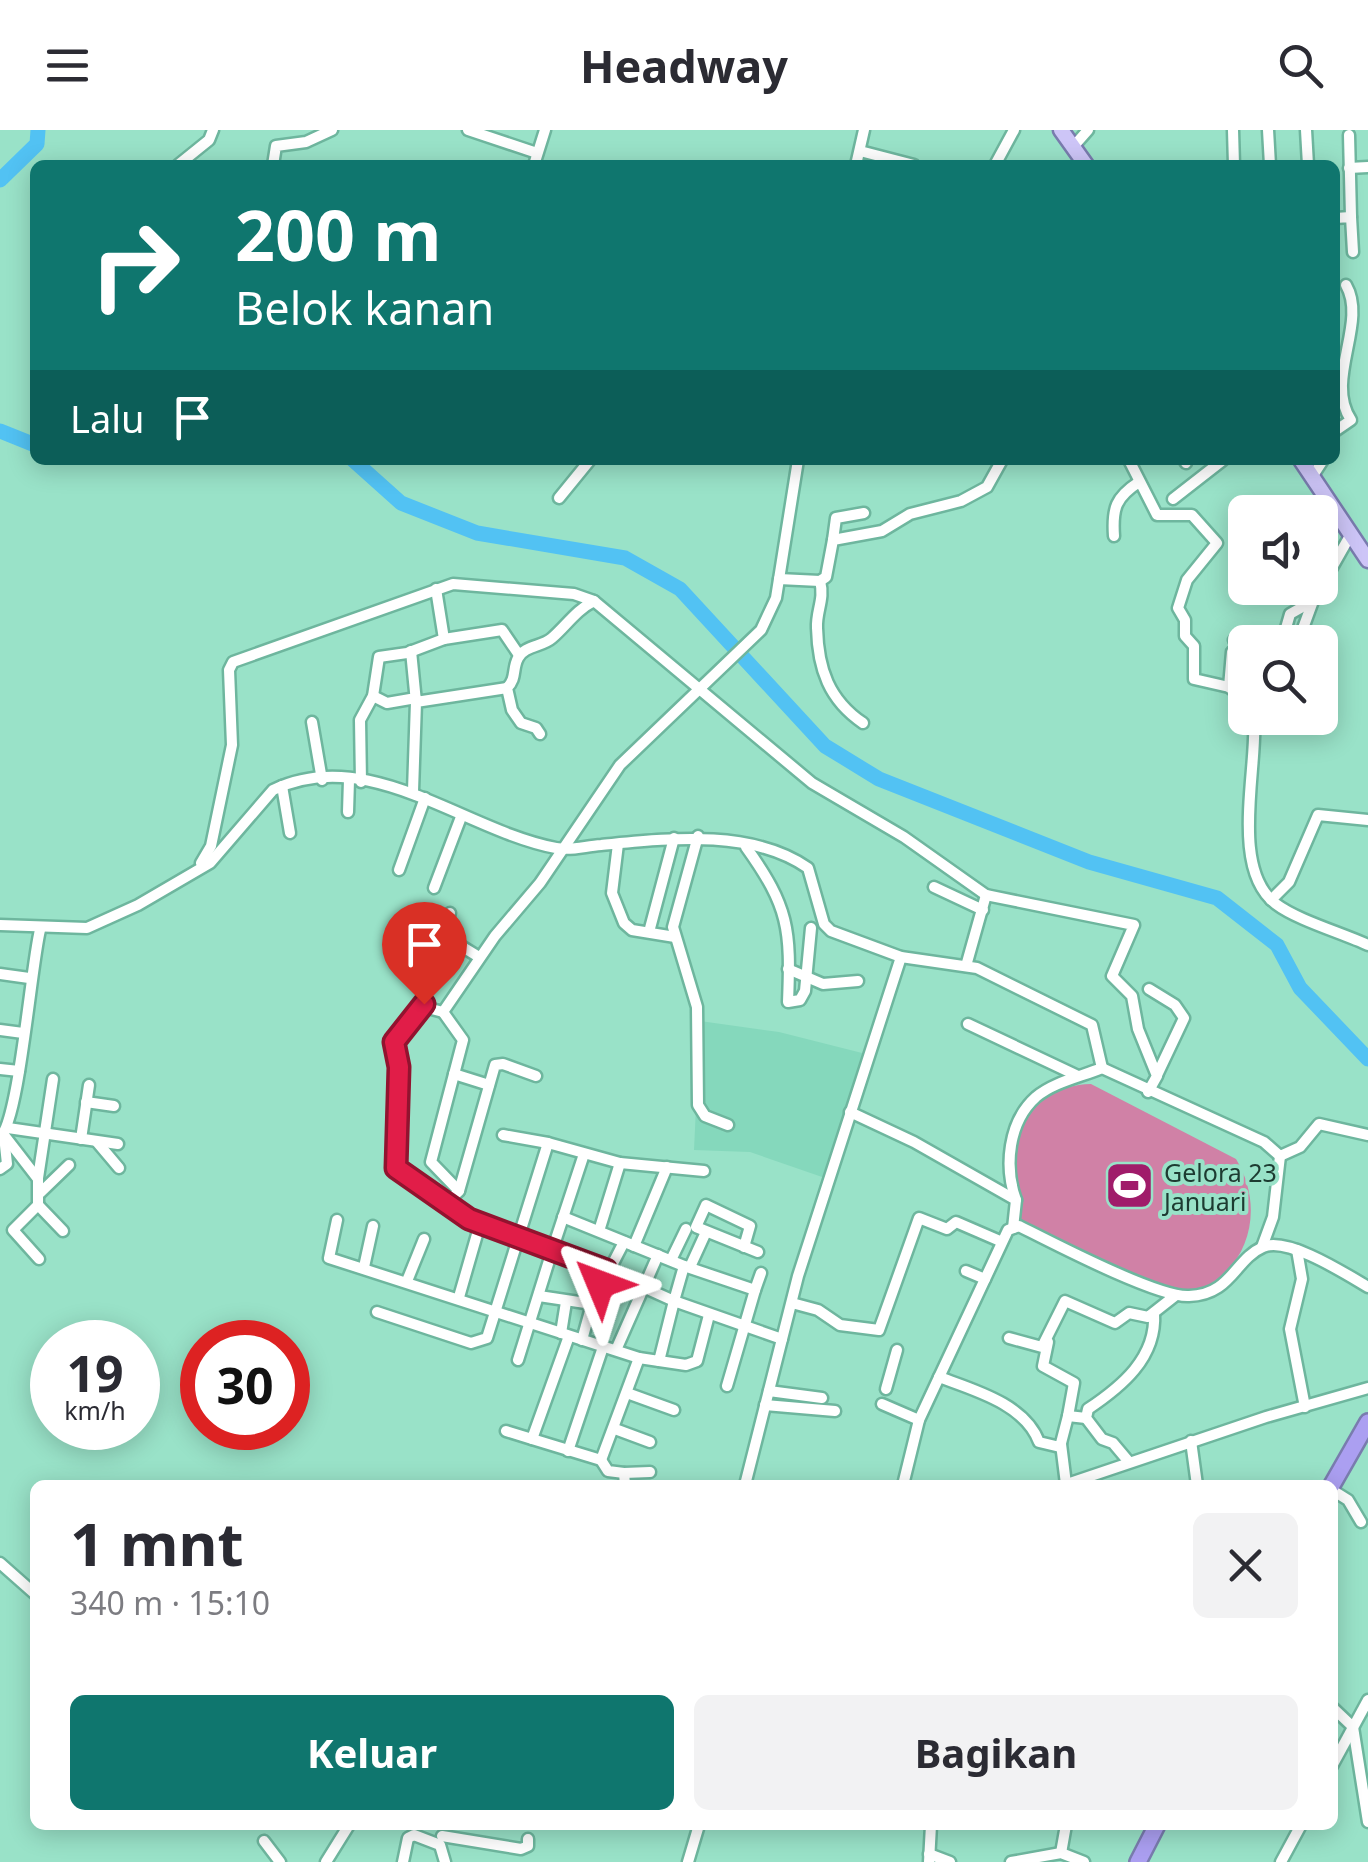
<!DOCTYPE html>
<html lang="id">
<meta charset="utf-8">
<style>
:root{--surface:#fff;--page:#f2f2f3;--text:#2b2b33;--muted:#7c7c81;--accent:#0f766e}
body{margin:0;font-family:"Noto Sans",sans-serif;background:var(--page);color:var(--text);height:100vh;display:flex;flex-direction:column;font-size:38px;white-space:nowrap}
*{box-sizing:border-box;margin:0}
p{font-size:32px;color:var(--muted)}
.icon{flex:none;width:55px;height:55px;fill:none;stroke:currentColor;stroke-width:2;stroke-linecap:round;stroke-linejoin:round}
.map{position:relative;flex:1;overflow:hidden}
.panel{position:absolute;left:30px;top:1350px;width:1308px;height:350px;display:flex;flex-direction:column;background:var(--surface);border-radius:15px;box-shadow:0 5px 25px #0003}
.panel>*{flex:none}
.hud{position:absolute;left:30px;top:30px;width:1310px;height:305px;border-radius:15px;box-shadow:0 5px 25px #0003;background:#0f766e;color:#fff;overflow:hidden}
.fabs{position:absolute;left:1228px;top:365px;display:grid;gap:20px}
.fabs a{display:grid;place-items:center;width:110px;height:110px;border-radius:15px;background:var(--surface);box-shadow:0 5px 25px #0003;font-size:50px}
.speed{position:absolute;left:30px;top:1190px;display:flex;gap:20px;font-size:50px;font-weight:700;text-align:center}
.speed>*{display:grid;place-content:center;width:130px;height:130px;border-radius:50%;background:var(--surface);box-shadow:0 5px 25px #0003;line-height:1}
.speed small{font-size:25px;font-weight:400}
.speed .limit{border:15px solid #d22;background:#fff;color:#111}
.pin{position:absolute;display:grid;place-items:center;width:85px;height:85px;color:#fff;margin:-102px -42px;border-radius:50% 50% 50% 0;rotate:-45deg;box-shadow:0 0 10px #0007}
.pin .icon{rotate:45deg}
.me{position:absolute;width:110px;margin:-55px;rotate:314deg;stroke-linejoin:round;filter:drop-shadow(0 0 8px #0008)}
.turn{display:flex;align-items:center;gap:35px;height:210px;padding:0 40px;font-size:45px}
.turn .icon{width:130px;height:130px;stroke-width:2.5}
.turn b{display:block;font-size:70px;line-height:85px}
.then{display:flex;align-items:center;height:95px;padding:0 40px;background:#0003;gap:20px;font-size:38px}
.round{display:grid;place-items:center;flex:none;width:105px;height:105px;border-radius:15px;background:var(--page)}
.head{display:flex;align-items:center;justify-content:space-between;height:170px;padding:0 40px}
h1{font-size:60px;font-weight:700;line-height:75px}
.primary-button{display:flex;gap:20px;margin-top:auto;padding:20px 40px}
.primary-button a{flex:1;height:115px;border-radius:15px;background:var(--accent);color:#fff;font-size:40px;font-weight:700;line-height:115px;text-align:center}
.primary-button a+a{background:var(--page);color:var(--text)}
header{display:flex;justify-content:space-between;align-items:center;height:130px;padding:0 40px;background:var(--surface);font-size:45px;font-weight:700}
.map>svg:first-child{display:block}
</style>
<header><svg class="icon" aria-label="menu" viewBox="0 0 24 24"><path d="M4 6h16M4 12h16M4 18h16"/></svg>Headway<svg class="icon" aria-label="search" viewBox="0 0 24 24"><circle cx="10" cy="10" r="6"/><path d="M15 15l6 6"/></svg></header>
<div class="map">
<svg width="1368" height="1732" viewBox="0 0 1368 1732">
<rect width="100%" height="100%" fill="#99e2c8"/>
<path fill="#85d8bc" d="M 700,891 L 779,902 L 866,924 L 825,1048 L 750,1022 L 694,1020 Z"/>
<path fill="#d081a6" d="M 1091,954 L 1236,1029 C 1269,1083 1245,1151 1183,1165 L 1021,1094 C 1016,1078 1006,1057 1007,1040 C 1008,991 1044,955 1091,954 Z"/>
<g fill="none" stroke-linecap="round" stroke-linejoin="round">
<g stroke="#52c2f3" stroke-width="15">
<path d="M 0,50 L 37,14 L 38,0"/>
<path d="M 0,301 L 35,315"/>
<path d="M 353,330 L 401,373 L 477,403 L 625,428 L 680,459 L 825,616 L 879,649 L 1089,732 L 1217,768 L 1277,815 L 1300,858 L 1368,929"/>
</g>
<defs>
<g id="minor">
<path d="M 468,0 L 537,23"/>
<path d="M 1233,0 L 1234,35"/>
<path d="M 1268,0 L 1270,35"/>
<path d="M 1306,0 L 1308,35"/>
<path d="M 1349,5 L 1351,87"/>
<path d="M 1073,17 L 1088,0"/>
<path d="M 860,21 L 914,35"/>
<path d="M 178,35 L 209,10 L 213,0"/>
<path d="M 273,35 L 276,16 L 306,12 L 332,0"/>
<path d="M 534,35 L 545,0"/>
<path d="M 856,35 L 864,0"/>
<path d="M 995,35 L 1014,0"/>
<path d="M 1349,38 L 1368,37"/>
<path d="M 1335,88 L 1351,87 L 1353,122"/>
<path d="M 1335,301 L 1351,290 C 1324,250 1368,193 1346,155"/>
<path d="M 1129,330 L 1157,385 L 1192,385 L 1217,413 L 1187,450 L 1178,478 L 1185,490 L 1185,506 L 1194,516 L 1194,549 L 1229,557 L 1245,570"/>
<path d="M 1184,330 L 1186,333"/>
<path d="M 1312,347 L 1323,330"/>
<path d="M 559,368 L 590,330"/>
<path d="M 1173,369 L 1223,330"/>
<path d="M 1114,406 C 1112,378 1116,367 1139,352"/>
<path d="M 833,410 L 836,388 L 864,383"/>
<path d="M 779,449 L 820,451 L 826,447 L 833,410 L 882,401 L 910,384 L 961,371 L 987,357 L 1002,330"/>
<path d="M 820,451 C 825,469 816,481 817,498 C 818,539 829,570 863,593"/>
<path d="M 444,509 L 502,500 L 519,525"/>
<path d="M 1234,510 L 1281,504"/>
<path d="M 1282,512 L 1290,484 L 1313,471"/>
<path d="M 1298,512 L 1313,471 L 1351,404"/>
<path d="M 411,521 L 416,572"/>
<path d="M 1229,557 L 1232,522"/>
<path d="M 373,566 L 387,573 L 416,568"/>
<path d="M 1254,588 C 1258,637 1229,739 1276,774 C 1297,790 1342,803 1368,815"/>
<path d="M 312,592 L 322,650"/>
<path d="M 540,604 L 536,598 L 521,593 L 512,580 L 507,558 C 517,548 512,539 518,528 C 525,515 542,517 552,508 C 567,495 576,480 594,471 L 812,653 L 904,707 L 986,765 L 1134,795 L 1112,846 L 1132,866 L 1138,899 L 1157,946 L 1148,962"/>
<path d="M 361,652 L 360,590 L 373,566 L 379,527 L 407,523 L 444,509 L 436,459"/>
<path d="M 282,656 L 290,703"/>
<path d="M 413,661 L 416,572 L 507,558"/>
<path d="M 348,682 L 349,650"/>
<path d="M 698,706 L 673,797 L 697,877 L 698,975 L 705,986 L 728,995"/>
<path d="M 618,714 L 612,763 L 624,793 L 632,800 L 675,807"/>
<path d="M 746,717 C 789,777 791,799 788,872 L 800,870 L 805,861 L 811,798"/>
<path d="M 201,733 L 211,716 L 232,615 L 229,540 L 233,532 L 453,454 L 574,464 L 594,471"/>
<path d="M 399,740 L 425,668"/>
<path d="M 934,757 L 983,780"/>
<path d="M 434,758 L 461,687"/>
<path d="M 1271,770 L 1289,752 L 1318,685 L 1368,690"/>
<path d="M 450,783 L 444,796 L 448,808 L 479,827"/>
<path d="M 0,795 L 87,798 L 138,775 L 210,733 L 273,660 C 369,614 465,701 556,718 C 572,721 585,716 601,715 C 665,709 751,698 808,738 L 824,794 L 831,801 L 901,827 L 977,838 L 1092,895 L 1102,938"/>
<path d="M 649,802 L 674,708"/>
<path d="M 966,836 L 986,765"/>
<path d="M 788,839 L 823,854 L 858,851"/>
<path d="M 0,844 L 29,848"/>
<path d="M 1149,859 L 1175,875 L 1184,888 L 1157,945"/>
<path d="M 443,882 L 420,876 L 394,912 C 398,937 388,1025 395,1037 C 401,1048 467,1088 480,1094 L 459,1167"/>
<path d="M 968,894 L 1078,946"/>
<path d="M 0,900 L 23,903"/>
<path d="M 1102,938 L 1264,1012 L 1280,1026 L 1300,1017 L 1319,994 L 1368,1005"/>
<path d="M 0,939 L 19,941"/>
<path d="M 454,944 L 489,955"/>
<path d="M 86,972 L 114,976"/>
<path d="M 850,982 L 914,1012 L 1016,1070 L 1013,1098"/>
<path d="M 8,998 L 118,1014"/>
<path d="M 4,1005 L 38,1049 L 38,1075 L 13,1100 L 39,1129"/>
<path d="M 0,1007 C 19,991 31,836 40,800"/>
<path d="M 81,1009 L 89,955"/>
<path d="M 97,1012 L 119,1038"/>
<path d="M 548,1013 L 620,1033 L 704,1041"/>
<path d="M 584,1024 L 552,1121 L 606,1140"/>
<path d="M 0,1039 L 7,1034 L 4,1006"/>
<path d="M 38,1048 L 53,949"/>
<path d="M 459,1061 L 495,935 L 503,934 L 536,946"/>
<path d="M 40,1063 L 69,1035"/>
<path d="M 1016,1070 C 1004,1037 1008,992 1036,967 C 1054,952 1080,947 1102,938"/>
<path d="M 446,1074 L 459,1061 L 431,1032 L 463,910 L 443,882 L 495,806 L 540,753 L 620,635 L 761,500 L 776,468 L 798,330"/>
<path d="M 38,1075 L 63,1101"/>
<path d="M 563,1087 L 684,1136 L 674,1171 L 643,1157"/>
<path d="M 337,1090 L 329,1128 L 639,1228 L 659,1231 L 674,1171 L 782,1209"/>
<path d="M 480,1094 L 552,1121 L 518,1230"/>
<path d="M 599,1101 L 620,1033"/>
<path d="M 634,1116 L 667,1037"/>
<path d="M 744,1117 L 750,1096 L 706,1075 L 696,1097 L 758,1122"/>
<path d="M 1262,1117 L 1273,1087 L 1280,1026"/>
<path d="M 1297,1120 L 1302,1149 L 1290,1199 L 1305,1277"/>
<path d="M 671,1130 L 686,1099"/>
<path d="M 684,1136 L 755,1160 L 727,1256"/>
<path d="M 364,1137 L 373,1096"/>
<path d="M 690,1137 L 706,1102"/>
<path d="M 966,1141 L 985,1149"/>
<path d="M 407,1151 L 424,1109"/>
<path d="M 755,1160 L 761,1143"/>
<path d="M 539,1166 L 592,1174"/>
<path d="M 792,1173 L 818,1180 L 840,1195 L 879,1200 L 919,1088 L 947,1099 L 956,1092 L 1000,1111"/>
<path d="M 377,1182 L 471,1213 L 487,1208 L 548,1013 L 503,1005"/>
<path d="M 561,1203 L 566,1172"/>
<path d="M 1009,1208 L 1042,1217 L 1065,1171 L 1115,1193 L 1129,1183 L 1148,1187 L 1176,1165"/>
<path d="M 582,1210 L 592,1174 L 624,1112"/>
<path d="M 1048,1212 L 1043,1236 L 1074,1253 L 1068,1286"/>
<path d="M 616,1220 L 658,1125"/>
<path d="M 659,1231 L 686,1235 L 697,1231 L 709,1185"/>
<path d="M 939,1247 C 974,1260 1025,1274 1039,1312 L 1060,1317 L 1068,1286 L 1086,1288"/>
<path d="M 886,1259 L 897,1220"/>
<path d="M 769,1261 L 822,1268"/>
<path d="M 627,1263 L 674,1280"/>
<path d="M 882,1274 L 919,1290"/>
<path d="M 765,1275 L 835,1281"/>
<path d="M 615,1299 L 650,1312"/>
<path d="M 506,1301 L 532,1309 L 569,1206"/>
<path d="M 532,1309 L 601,1330 L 639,1228"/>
<path d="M 1191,1311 L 1197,1355"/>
<path d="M 1061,1314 L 1066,1354"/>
<path d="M 568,1321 L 603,1217"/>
<path d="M 601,1330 L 608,1341 L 624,1343 L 625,1355"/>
<path d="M 1129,1332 L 1113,1313 L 1102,1309 L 1086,1288 L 1088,1279 C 1121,1257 1157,1228 1154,1183"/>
<path d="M 624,1343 L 650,1342"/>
<path d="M 745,1355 L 798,1146 L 901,827"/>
<path d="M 903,1355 L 919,1290 L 1008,1100 L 1019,1096 C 1051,1112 1158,1168 1189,1166 C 1231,1165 1235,1129 1263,1117 C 1287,1106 1346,1144 1368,1157"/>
<path d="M 1064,1355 L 1266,1287 L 1368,1258"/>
<path d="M 1332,1360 L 1348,1370 L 1361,1392"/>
<path d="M 0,1433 L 35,1464"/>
<path d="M 1332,1577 L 1353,1597 L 1368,1692"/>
<path d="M 1332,1636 L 1368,1570"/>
<path d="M 442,1706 L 521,1719 L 528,1716 L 528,1709"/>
<path d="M 264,1711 L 280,1732"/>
<path d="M 1061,1723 L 1066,1695"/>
<path d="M 929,1724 L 950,1732"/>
<path d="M 326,1732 L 349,1695"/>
<path d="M 403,1732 L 408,1708 L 414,1705 L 440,1715 L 445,1732"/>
<path d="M 688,1732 L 699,1695"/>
<path d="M 929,1732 L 931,1695"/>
<path d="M 1011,1732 L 1061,1723 L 1084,1732"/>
<path d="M 1281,1732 L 1301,1695"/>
</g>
<g id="major">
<path d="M 1061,0 L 1086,35"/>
<path d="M 1301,330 L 1368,430"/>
</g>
<g id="highway">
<path d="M 1332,1355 L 1368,1292"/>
<path d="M 1138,1732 L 1157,1695"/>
</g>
</defs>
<use href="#minor" stroke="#6eb69e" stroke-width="15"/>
<use href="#major" stroke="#797cae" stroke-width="19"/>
<use href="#highway" stroke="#797cae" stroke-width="20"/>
<use href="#minor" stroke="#fff" stroke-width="10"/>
<use href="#major" stroke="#cdc5f7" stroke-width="14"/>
<use href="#highway" stroke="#ab9ff1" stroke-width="15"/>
</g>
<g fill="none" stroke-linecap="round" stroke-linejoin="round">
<defs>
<path id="route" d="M 424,874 L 394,912 L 399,937 L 396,1038 L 469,1089 L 606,1140 L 600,1154"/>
</defs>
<use href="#route" stroke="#92132f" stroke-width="25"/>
<use href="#route" stroke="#e11d48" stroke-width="18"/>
</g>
<defs>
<symbol id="stadium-square" viewBox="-11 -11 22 22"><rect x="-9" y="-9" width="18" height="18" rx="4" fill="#a01b6a" stroke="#99e2c8"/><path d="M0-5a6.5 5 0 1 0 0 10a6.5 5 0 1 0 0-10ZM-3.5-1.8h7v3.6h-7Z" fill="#fff"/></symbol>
</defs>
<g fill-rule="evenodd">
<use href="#stadium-square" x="1102" y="1028" width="55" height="55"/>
</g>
<g text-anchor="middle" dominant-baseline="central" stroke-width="8" stroke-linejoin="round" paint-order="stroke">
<g font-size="25" fill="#1d3b31" stroke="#99e2c8" text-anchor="start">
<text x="1164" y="1042">Gelora 23<tspan x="1164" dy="29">Januari</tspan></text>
</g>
</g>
</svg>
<div class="fabs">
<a><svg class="icon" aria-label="sound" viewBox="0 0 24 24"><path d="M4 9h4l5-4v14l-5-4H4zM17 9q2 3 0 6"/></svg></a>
<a><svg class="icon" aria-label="search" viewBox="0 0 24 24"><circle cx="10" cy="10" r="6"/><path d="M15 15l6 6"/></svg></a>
</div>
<div class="speed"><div>19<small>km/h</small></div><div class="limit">30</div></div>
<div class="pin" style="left:424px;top:874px;background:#d93025"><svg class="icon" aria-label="arrive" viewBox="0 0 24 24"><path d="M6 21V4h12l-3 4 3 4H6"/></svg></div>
<svg class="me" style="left:600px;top:1154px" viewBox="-20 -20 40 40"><path d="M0-17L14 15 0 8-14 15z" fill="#e11d48" stroke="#fff" stroke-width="4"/></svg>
<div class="hud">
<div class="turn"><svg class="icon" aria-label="right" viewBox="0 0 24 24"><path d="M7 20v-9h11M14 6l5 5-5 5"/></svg><div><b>200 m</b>Belok kanan</div></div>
<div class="then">Lalu<svg class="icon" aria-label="arrive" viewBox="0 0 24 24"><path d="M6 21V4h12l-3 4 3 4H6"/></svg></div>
</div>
<section class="panel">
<div class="head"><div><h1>1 mnt</h1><p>340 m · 15:10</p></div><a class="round"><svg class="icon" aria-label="close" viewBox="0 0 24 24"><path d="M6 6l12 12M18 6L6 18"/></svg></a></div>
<div class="primary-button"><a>Keluar</a><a>Bagikan</a></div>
</section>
</div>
